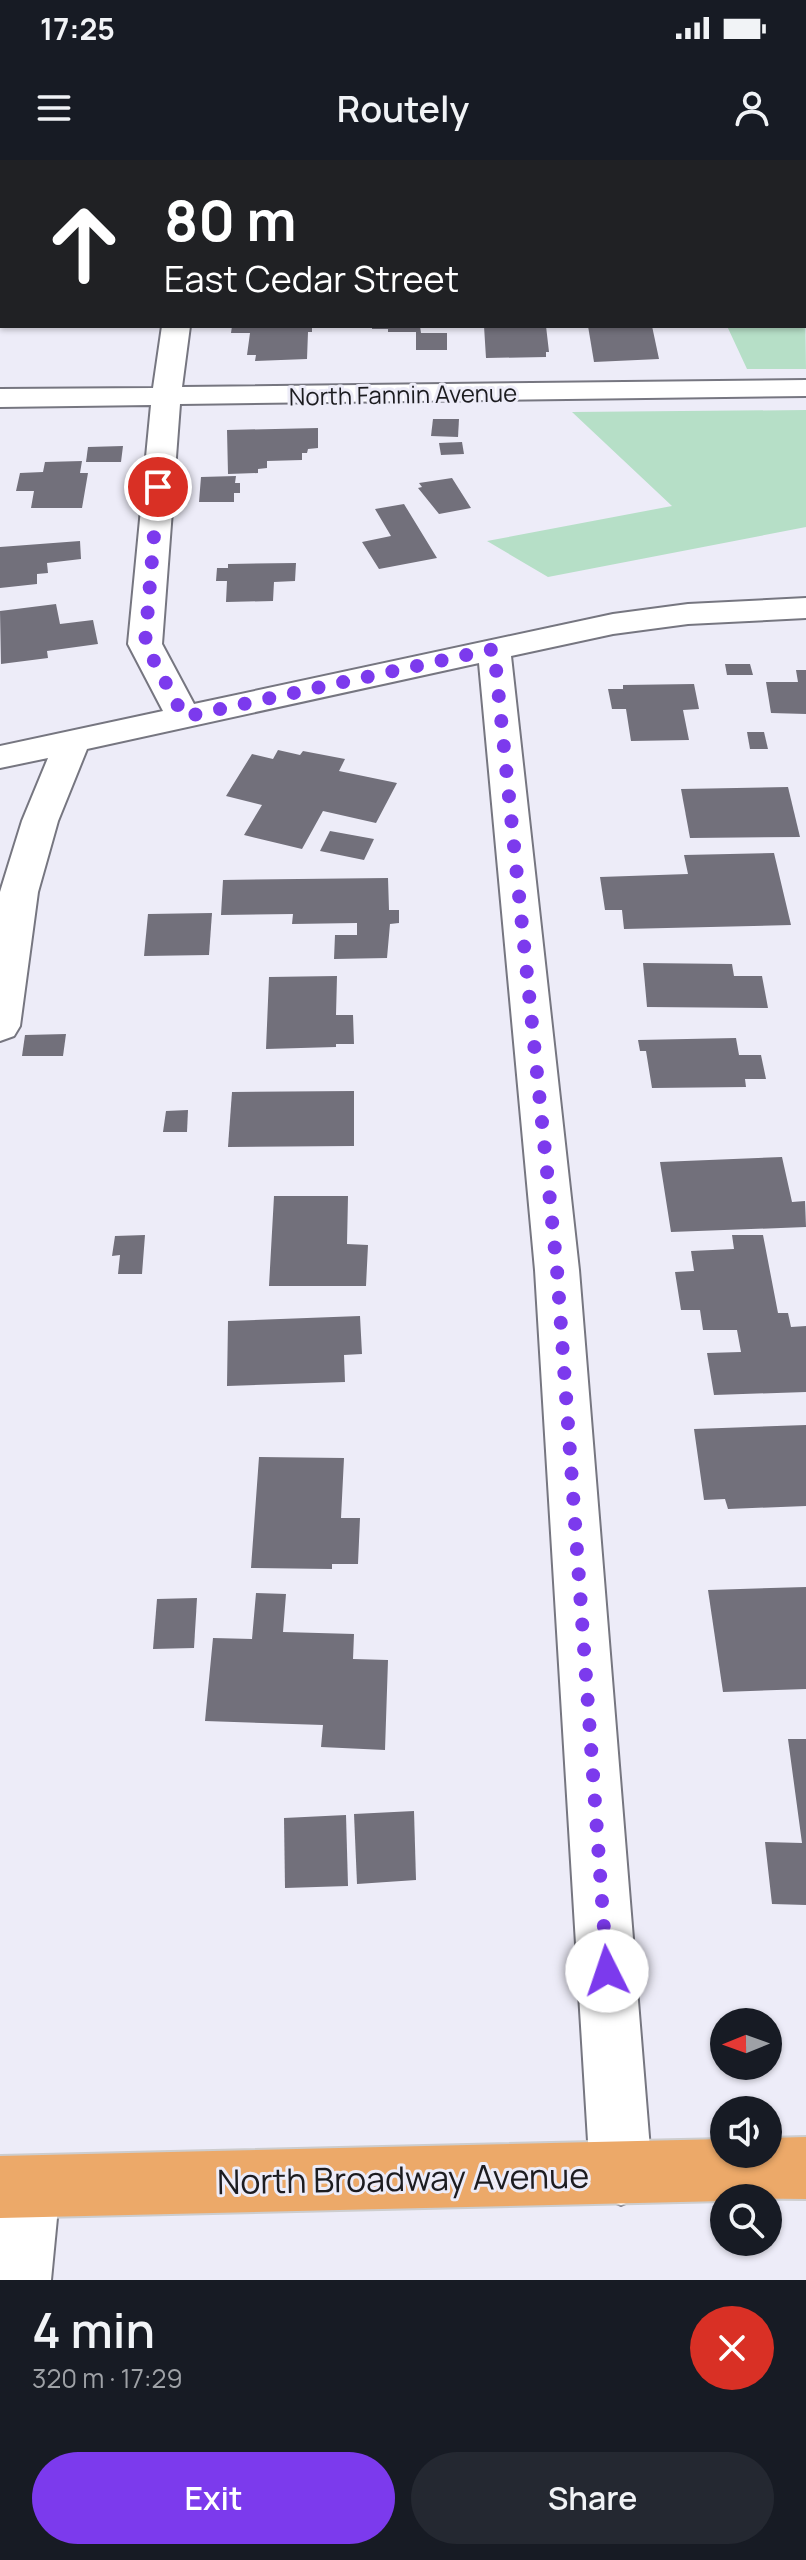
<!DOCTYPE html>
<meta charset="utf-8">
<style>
:root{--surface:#171b24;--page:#242831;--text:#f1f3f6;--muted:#9ea1a6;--accent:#7c3aed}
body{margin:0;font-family:Manrope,sans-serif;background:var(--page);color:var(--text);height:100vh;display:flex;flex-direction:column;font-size:30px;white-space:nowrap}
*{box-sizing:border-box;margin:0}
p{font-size:26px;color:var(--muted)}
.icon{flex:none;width:44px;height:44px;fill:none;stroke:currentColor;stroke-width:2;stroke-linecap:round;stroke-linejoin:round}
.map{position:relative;height:2120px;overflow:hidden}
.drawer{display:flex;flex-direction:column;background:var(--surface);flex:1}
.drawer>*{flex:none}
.banner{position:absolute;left:0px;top:0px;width:806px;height:168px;box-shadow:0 2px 6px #0004;background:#202124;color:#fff;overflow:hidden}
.needle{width:52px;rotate:269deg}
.tools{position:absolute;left:710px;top:1848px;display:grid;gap:16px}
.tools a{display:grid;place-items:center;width:72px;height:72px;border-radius:50%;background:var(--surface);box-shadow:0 2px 6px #0004;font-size:40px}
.pin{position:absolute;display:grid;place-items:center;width:68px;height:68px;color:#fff;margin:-34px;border:4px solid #fff;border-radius:50%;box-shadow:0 2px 8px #0007}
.me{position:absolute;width:88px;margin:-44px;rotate:356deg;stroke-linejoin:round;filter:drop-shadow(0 0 6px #0008)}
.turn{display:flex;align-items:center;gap:28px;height:168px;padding:0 32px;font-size:36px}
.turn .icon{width:104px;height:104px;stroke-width:2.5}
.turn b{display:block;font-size:56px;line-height:68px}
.round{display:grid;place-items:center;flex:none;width:84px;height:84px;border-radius:42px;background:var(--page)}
.head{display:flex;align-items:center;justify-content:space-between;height:136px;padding:0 32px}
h1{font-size:48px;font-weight:600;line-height:60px}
.primary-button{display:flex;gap:16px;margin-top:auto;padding:16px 32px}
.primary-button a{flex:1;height:92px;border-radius:48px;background:var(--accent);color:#fff;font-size:32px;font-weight:600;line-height:92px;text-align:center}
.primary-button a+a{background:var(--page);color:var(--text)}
.status{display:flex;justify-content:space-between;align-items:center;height:56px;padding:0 40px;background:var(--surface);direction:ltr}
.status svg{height:22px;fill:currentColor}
header{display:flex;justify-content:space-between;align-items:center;height:104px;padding:0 32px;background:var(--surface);font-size:36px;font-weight:600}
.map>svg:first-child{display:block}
</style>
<div class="status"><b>17:25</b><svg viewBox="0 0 49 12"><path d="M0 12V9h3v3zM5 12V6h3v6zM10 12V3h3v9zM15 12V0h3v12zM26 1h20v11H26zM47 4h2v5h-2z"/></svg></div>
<header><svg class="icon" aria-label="menu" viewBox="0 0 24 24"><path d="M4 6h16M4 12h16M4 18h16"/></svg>Routely<svg class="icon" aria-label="person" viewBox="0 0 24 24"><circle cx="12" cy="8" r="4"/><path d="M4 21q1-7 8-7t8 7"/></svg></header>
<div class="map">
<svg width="806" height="2120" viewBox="0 0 806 2120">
<rect width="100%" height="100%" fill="#edecf8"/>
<g fill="#b6dfc7">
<path d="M 804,76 L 806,209 L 747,209 L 727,166 L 804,166 Z"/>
<path d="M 806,250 L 806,367 L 548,417 L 487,381 L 672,346 L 572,252 Z"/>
</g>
<g fill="#72707b">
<path d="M 232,166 L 312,166 L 312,172 L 308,172 L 307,199 L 255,201 L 256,195 L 247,195 L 250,173 L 231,173 Z"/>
<path d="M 372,166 L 420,166 L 421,173 L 447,173 L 447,190 L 416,190 L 416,172 L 388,172 L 388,169 L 372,169 Z"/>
<path d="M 484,166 L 546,166 L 549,192 L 546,192 L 546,197 L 486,198 Z"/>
<path d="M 588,166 L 652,166 L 659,199 L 594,202 Z"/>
<path d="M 433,259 L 459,259 L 458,277 L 431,276 Z"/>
<path d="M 318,268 L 318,288 L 308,289 L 307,293 L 302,293 L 302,300 L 267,301 L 267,308 L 258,309 L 258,313 L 228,314 L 227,270 Z"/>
<path d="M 462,282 L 464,294 L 441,295 L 439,283 Z"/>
<path d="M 123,286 L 121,302 L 86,302 L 88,287 Z"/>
<path d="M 82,301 L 80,313 L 88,313 L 82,348 L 31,348 L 34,331 L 16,331 L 20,313 L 43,312 L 45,302 Z"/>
<path d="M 236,316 L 235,323 L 240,323 L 240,333 L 234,333 L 234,342 L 199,342 L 201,317 Z"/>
<path d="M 452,318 L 471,348 L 439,354 L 418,328 L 422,327 L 419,323 Z"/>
<path d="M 404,344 L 437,398 L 379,409 L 362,382 L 391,376 L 375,349 Z"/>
<path d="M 80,381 L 81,399 L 47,403 L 48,413 L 37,414 L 37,424 L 0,428 L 0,387 Z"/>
<path d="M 296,403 L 295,421 L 274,422 L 273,441 L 226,442 L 227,421 L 216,421 L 217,408 L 228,408 L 228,404 Z"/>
<path d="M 56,444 L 60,464 L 93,460 L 98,484 L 47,491 L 48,498 L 1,504 L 0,451 Z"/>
<path d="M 725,504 L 750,504 L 753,515 L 727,515 Z"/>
<path d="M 796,510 L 806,510 L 806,554 L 771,553 L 766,522 L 798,522 Z"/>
<path d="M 694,524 L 699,549 L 683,550 L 689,580 L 631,581 L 626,549 L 612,549 L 608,529 L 623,529 L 623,525 Z"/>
<path d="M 747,572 L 764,572 L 768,589 L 750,589 Z"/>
<path d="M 278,590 L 300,595 L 303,591 L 345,599 L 339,611 L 397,623 L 376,663 L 323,651 L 302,689 L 244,675 L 262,645 L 226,636 L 252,594 L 273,599 Z"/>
<path d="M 788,627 L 800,677 L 690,678 L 681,629 Z"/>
<path d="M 330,671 L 374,679 L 364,700 L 320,691 Z"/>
<path d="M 774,693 L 791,765 L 624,769 L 622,750 L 605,750 L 600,717 L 688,714 L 684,695 Z"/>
<path d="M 388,718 L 389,750 L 399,750 L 399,763 L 390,764 L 387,798 L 334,799 L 335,775 L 357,775 L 357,763 L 292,764 L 293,754 L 221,755 L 223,720 Z"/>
<path d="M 212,753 L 209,795 L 144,796 L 148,754 Z"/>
<path d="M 643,803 L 732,804 L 734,816 L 762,816 L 768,848 L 647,847 Z"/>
<path d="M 337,816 L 336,855 L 353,855 L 354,884 L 336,884 L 336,887 L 266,889 L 269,817 Z"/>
<path d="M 66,874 L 63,896 L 22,896 L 25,875 Z"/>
<path d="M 736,878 L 739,895 L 761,895 L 766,919 L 745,919 L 746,927 L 652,928 L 646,891 L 640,891 L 638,880 Z"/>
<path d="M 354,931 L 354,986 L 228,987 L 232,932 Z"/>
<path d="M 188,950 L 187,972 L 163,972 L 166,951 Z"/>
<path d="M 782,997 L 792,1042 L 805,1041 L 806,1067 L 671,1072 L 660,1002 Z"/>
<path d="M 274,1036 L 348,1036 L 347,1084 L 368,1085 L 366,1126 L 269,1126 Z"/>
<path d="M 145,1075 L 142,1114 L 118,1114 L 120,1095 L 112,1096 L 115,1076 Z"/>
<path d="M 732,1075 L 763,1075 L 778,1153 L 788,1153 L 791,1167 L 806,1166 L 806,1232 L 714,1235 L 707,1193 L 741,1192 L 737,1170 L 703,1170 L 700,1150 L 681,1150 L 675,1112 L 694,1111 L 691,1091 L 734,1089 Z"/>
<path d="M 360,1156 L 362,1194 L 344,1195 L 345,1222 L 227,1226 L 228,1161 Z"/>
<path d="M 806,1265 L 806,1346 L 728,1349 L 725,1339 L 704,1340 L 694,1269 Z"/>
<path d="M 259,1297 L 344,1298 L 341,1358 L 360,1358 L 358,1404 L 332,1404 L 332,1409 L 251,1408 Z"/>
<path d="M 806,1427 L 806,1529 L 723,1532 L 708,1430 Z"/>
<path d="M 256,1433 L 286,1434 L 283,1472 L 354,1474 L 353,1499 L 388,1500 L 385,1590 L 321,1587 L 323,1565 L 205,1561 L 213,1478 L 252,1479 Z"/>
<path d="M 197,1438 L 194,1488 L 153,1489 L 157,1439 Z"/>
<path d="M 788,1579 L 806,1579 L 806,1745 L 772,1744 L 765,1682 L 802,1683 Z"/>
<path d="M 414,1651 L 416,1720 L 357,1724 L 354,1654 Z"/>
<path d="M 346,1655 L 348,1726 L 285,1728 L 284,1658 Z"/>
</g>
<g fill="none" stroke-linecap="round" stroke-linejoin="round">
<defs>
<g id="minor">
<rect x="188" y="0" width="24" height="2"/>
<path d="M 705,0 L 732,0 L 733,2 L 706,2 Z"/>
<rect x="804" y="19" width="2" height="15"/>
<rect x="0" y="94" width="2" height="16"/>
<path d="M 162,166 L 190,166 L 182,227 L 806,220 L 806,236 L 180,244 L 162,484 L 194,544 L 613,454 L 688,444 L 806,438 L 806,458 L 688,464 L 613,474 L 511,496 L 579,1110 L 652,2014 L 643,2036 L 621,2045 L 599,2036 L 590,2014 L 535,1110 L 479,503 L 87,589 L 58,661 L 38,732 L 20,866 L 14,876 L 0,881 L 0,732 L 22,661 L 48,598 L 0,608 L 0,586 L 163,551 L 128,484 L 151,245 L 0,247 L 0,229 L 153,228 Z"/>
<path d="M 29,1996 L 51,2005 L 60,2027 L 51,2120 L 0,2120 L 0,2022 L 7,2005 Z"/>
</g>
<path id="major" d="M 806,1977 L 806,2039 L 724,2038 L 724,2041 L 0,2058 L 0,1996 L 724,1979 L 724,1994 L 768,1994 L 768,1978 Z"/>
</defs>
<use href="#minor" stroke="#767680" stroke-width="4"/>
<use href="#major" stroke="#cdcdce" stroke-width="4"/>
<use href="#minor" fill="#fff" fill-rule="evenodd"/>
<use href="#major" fill="#eca969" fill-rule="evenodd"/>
</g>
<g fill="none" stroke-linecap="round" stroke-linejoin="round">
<path stroke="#7c3aed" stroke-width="14" stroke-dasharray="0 25.2" d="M 158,327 L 145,484 L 184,557 L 494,489 L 557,1110 L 607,1811"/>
</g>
<g text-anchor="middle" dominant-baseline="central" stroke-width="6" stroke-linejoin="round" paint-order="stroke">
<g font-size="24" fill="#1c1c20" stroke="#edecf8">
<text transform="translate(403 234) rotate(-1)">North Fannin Avenue</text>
</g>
<g font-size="34" fill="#1c1c20" stroke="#edecf8">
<text transform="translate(403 2018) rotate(-1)">North Broadway Avenue</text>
</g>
</g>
</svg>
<div class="tools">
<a><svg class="needle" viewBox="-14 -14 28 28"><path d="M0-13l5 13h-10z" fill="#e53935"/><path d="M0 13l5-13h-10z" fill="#9ea1a6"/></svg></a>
<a><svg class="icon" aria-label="sound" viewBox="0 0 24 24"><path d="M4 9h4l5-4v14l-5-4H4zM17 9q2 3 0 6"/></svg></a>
<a><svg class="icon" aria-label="search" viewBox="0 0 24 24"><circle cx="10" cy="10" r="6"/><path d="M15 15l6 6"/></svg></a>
</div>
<div class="pin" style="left:158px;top:327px;background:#d93025"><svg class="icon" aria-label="arrive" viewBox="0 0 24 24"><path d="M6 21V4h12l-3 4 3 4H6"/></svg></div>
<svg class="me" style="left:607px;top:1811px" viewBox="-20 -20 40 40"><circle r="19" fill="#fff"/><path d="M0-13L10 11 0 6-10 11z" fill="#7c3aed"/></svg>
<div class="banner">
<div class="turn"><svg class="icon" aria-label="ahead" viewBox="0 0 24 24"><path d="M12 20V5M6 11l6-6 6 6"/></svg><div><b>80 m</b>East Cedar Street</div></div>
</div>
</div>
<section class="drawer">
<div class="head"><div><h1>4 min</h1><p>320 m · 17:29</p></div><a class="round" style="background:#d93025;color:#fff"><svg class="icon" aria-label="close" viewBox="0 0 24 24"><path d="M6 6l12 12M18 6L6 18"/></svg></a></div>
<div class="primary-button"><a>Exit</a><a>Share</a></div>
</section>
